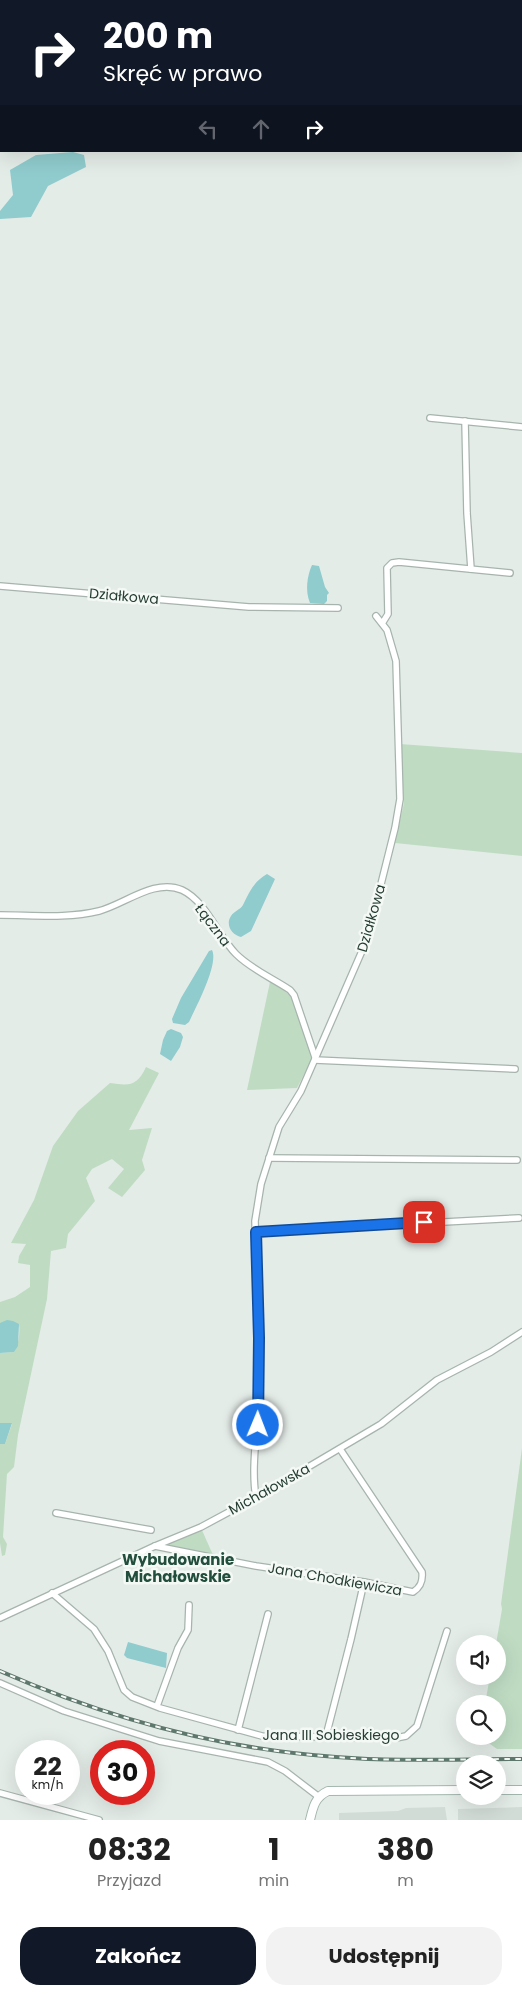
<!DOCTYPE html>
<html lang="pl">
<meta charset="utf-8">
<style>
:root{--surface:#fff;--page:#f2f2f2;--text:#222;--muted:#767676;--accent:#111827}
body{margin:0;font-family:Poppins,sans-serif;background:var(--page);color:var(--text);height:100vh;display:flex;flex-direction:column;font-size:19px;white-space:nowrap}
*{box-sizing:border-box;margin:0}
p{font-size:16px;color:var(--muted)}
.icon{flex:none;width:28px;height:28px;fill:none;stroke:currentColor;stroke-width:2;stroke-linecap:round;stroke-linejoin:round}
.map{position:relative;height:1820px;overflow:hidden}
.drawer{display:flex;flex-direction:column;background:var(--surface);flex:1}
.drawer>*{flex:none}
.banner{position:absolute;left:0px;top:0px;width:522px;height:152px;box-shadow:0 5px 20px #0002;background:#111827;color:#fff;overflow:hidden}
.tools{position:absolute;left:456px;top:1635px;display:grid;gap:10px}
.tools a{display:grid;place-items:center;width:50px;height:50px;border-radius:50%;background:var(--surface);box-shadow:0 5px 20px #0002;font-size:25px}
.speed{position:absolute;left:15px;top:1740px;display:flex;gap:10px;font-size:25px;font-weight:700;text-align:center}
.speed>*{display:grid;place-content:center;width:65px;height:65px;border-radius:50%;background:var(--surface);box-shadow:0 5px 20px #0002;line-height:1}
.speed small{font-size:12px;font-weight:400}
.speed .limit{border:8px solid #d22;background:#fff;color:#111}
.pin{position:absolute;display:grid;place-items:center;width:42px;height:42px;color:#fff;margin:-21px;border-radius:10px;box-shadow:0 2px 8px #0006}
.me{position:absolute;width:55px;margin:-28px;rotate:1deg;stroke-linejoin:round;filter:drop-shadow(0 0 4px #0008)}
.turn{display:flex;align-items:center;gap:18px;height:105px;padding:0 20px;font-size:22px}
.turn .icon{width:65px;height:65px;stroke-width:2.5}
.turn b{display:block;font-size:35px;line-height:42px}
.lanes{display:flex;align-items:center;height:48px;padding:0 20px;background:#0003;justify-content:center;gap:25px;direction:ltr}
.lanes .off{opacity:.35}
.eta{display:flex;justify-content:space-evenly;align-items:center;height:85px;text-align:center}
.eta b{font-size:30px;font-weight:700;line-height:35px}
.action{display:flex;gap:10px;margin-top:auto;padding:10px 20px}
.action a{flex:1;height:58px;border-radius:20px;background:var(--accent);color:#fff;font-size:20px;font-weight:700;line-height:58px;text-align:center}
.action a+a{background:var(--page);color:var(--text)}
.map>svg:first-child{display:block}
</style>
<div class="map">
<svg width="522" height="1820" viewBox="0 0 522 1820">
<rect width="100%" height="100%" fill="#e4ece8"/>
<g fill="#d2dcd6">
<path d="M 445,1807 L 447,1820 L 339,1820 L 339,1813 L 398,1811 L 406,1808 Z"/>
<path d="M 522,1807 L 522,1820 L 458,1820 L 458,1809 Z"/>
</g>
<g fill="#bfdcc3">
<path d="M 400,744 L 522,753 L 522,856 L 395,843 L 404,803 Z"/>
<path d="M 270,982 L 292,996 L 313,1057 L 297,1088 L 247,1090 Z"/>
<path d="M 146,1067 L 159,1073 L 129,1130 L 152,1128 L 142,1160 L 145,1170 L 122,1197 L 108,1188 L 124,1169 L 112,1159 L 92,1169 L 86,1178 L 95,1201 L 68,1234 L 66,1248 L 51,1251 L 47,1299 L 18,1435 L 14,1467 L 7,1474 L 3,1537 L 7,1544 L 5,1555 L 2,1556 L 0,1543 L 0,1444 L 5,1444 L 12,1424 L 0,1423 L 0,1353 L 14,1352 C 19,1343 20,1334 19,1324 L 0,1323 L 0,1302 L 15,1297 L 30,1287 L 30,1265 L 18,1263 L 19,1256 L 26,1244 L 11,1243 L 34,1200 L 53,1146 L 78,1111 L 110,1083 C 130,1086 137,1086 146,1067 Z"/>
<path d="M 522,1448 L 522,1749 L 497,1749 L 479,1736 L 498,1736 L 498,1704 L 485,1704 L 490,1676 L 498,1676 L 498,1644 L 496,1644 L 502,1609 L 501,1604 Z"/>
<path d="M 201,1528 L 213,1555 L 165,1546 Z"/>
</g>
<g fill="#90cbcd">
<path d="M 73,152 L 84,155 L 86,167 L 48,186 L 31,217 L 0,219 L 0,211 L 13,195 L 10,170 L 36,155 Z"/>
<path d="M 312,565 L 319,566 L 325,587 L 329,593 L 327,595 L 327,601 L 324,604 L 310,603 C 305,591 307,576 312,565 Z"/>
<path d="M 267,874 L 275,879 L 251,931 L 241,937 C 232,935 225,925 231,916 C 234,911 240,910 243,905 C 249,893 254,881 267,874 Z"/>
<path d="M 212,950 C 219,964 196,1007 189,1022 L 185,1025 L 173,1023 L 172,1019 L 181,998 L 209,951 Z"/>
<path d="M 171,1029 L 181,1033 L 183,1037 L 180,1047 L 171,1061 L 160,1054 L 163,1040 L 167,1031 Z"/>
<path d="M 7,1320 L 13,1321 L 19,1324 L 18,1346 L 14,1352 L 0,1353 L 0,1323 Z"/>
<path d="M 0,1423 L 12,1423 L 5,1444 L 0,1444 Z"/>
<path d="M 128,1642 L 167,1653 L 166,1668 L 127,1658 L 124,1655 Z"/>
</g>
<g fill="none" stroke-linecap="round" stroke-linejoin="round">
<defs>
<g id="street">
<path d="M 430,418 L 522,427"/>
<path d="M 465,421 L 467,513 L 471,569"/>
<path d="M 0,586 L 249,607 L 338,608"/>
<path d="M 383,622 L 388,614 L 387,568 L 392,563 L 399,562 L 510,573"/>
<path d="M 0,915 C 33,915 67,919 99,911 C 125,904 155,878 182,890 C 206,901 218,936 236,954 C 251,969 272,978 290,990 L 294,995 L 315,1057"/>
<path d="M 315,1060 L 515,1069"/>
<path d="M 269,1158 L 517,1160"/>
<path d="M 255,1232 L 519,1218"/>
<path d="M 256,1498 C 251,1468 257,1436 258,1406 C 259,1344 257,1283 255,1221 L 261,1184 L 279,1127 L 301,1091 L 362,951 L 369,932 L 395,828 L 400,799 L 396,661 L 387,630 L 376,616"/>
<path d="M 56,1513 L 151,1530"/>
<path d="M 155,1546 L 256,1566 L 364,1582 L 413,1592 C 421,1587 423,1581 422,1572 L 340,1449"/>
<path d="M 52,1593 L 94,1629 L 108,1651 L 124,1690 L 132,1697 L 160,1708 L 262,1736 L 396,1738 L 406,1736 L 417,1726 L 447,1631"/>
<path d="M 0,1618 L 155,1546 L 201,1527 L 266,1492 L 381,1424 L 437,1380 L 491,1352 L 522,1332"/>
<path d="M 0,1683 L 64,1711 L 159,1741 L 268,1762 L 285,1771 L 319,1797"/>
<path d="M 157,1706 L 178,1648 L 188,1630 L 189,1605"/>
<path d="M 238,1730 L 268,1614"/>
<path d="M 326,1736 L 351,1639 L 364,1582"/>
<path d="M 0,1793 L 99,1820"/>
</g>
<g id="secondary">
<path d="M 498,1790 L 522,1790"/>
<path d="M 310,1820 C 313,1807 315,1797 328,1791 L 465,1790"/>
</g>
</defs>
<use href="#street" stroke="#a7b4ae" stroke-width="8"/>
<use href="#secondary" stroke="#a3b7ae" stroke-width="10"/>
<use href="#street" stroke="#fff" stroke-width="5.5"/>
<use href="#secondary" stroke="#fff" stroke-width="8"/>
<defs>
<path id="rail" d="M 0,1671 C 107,1718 219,1749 336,1757 C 398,1762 460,1759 522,1759"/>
</defs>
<use href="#rail" stroke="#5f786e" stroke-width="4"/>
<use href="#rail" stroke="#f4f9f6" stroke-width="2" stroke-dasharray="5.5" stroke-linecap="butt"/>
</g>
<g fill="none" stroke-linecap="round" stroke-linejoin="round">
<defs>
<path id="route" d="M 258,1425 L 259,1338 L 256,1232 L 424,1222"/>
</defs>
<use href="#route" stroke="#114b97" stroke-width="12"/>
<use href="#route" stroke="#1a73e8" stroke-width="9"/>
</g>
<g text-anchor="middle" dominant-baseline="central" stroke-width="5" stroke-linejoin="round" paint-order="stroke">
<g font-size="14" fill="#253d33" stroke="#f4f9f6">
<text transform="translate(124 596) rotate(5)">Działkowa</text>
<text transform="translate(371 918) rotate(-74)">Działkowa</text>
<text transform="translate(213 925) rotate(53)">Łączna</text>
<text transform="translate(269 1489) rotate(-29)">Michałowska</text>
<text transform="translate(335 1579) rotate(10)">Jana Chodkiewicza</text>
<text x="331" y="1735">Jana III Sobieskiego</text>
</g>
<g font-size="15" font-weight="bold" fill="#224e3d" stroke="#f4f9f6">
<text x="178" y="1559">Wybudowanie<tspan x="178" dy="17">Michałowskie</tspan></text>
</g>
</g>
</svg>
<div class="tools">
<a><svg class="icon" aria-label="sound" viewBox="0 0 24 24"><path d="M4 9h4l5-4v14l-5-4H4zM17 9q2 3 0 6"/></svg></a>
<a><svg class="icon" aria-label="search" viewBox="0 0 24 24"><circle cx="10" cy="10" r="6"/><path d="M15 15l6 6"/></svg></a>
<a><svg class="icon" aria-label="layers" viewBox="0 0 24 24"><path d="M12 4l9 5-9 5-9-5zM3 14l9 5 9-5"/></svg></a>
</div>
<div class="speed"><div>22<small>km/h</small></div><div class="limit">30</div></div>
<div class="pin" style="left:424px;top:1222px;background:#d93025"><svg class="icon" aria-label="arrive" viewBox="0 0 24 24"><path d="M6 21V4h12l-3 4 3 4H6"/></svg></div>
<svg class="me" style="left:258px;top:1425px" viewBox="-20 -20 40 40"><circle r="17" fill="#1a73e8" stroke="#fff" stroke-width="3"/><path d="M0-11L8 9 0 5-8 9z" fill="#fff"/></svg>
<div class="banner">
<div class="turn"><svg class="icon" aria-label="right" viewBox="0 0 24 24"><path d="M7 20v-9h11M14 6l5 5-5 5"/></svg><div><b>200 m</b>Skręć w prawo</div></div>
<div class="lanes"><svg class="icon off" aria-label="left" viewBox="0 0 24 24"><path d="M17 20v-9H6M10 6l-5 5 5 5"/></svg><svg class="icon off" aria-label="ahead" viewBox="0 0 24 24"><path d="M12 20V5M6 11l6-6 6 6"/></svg><svg class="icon" aria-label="right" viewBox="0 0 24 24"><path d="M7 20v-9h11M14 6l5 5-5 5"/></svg></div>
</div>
</div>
<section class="drawer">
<div class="eta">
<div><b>08:32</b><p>Przyjazd</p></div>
<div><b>1</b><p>min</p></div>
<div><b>380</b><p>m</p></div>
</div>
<div class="action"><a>Zakończ</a><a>Udostępnij</a></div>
</section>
